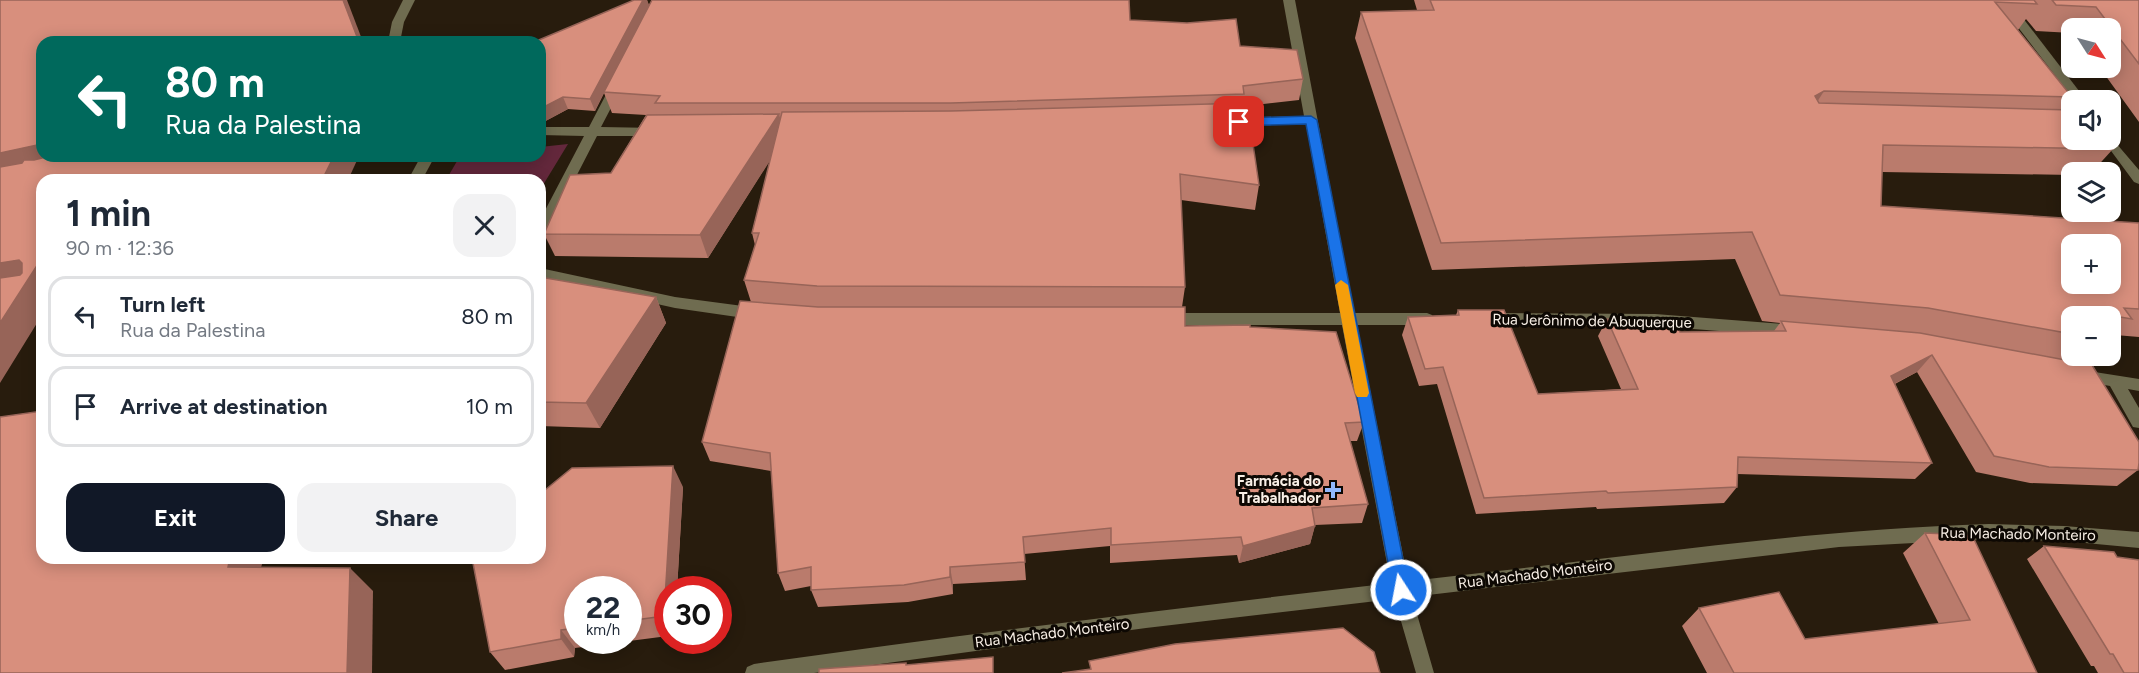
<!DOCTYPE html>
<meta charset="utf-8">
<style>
:root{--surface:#fff;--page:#f2f2f3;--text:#1f2937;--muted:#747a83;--line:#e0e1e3;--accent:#111827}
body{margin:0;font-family:Figtree,sans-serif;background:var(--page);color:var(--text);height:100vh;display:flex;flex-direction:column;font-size:22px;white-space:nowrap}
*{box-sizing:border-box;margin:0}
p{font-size:20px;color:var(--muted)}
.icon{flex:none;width:33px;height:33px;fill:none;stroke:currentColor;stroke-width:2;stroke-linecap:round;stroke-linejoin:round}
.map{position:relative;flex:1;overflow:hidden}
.side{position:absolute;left:36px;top:174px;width:510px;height:390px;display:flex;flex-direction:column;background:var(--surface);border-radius:18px;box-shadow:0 3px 15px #0003}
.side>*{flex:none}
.top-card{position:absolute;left:36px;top:36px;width:510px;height:126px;border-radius:18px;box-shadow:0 3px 15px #0003;background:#00695c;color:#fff;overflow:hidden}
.needle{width:39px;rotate:126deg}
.controls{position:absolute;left:2061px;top:18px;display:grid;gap:12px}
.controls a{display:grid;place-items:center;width:60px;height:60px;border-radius:12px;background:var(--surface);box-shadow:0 3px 15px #0003;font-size:30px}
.speed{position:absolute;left:564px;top:576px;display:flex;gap:12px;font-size:30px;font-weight:700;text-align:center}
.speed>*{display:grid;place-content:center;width:78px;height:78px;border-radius:50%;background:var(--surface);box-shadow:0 3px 15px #0003;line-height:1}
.speed small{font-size:15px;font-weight:400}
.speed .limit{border:9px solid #d22;background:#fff;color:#111}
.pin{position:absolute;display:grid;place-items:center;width:51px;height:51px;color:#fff;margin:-26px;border-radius:12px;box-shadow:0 3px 9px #0006}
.me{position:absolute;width:66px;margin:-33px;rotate:349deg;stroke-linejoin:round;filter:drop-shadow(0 0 4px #0008)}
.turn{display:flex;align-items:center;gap:21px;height:126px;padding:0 30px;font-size:27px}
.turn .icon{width:78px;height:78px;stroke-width:2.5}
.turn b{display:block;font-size:42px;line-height:51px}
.round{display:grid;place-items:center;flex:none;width:63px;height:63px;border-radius:18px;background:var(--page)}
.head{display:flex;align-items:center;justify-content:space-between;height:102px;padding:0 30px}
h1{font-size:36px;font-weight:700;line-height:45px}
.cta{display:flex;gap:12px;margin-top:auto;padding:12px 30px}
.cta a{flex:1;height:69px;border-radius:18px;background:var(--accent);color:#fff;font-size:24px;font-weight:700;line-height:69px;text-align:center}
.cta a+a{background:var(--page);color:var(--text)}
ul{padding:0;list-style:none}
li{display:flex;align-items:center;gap:18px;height:81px;margin:0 12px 9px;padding:0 18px;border:3px solid var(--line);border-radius:18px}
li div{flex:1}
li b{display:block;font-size:22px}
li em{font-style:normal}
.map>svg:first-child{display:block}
</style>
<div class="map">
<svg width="2139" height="673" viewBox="0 0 2139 673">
<rect width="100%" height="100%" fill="#281c0d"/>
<path fill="#64283c" d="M 568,144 L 540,190 L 540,180 L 446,180 L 460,156 L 540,156 L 540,147 Z"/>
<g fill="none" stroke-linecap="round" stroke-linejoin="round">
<g fill="#6f6c50" fill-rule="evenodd">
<path d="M 403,0 L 415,0 L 404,22 L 400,42 L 388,42 L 392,22 Z"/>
<path d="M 1283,0 L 1295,0 L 1354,313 L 1427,313 L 1432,315 L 1434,319 L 1432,323 L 1427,325 L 1357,325 L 1410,590 L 1434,673 L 1416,673 L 1392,590 L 1342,325 L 1166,325 L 1161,323 L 1159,319 L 1161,315 L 1166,313 L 1340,313 L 1306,124 L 1230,126 L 1224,122 L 1230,118 L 1304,116 Z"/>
<path d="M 1997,0 L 2009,0 L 2086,100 L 2074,100 Z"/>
<path d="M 617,81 L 623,85 L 601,127 L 657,128 L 663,132 L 657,136 L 597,136 L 547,233 L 540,238 L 540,220 L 584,136 L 540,135 L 540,127 L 589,127 L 611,85 Z"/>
<path d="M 2110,136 L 2139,170 L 2139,184 L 2134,182 L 2103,140 L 2110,140 Z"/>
<path d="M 421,156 L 435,156 L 422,180 L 408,180 Z"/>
<path d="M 540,268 L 675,297 L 758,308 L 763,310 L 765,314 L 763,318 L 758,320 L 675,308 L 540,278 Z"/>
<path d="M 1490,313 L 1655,314 L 1795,325 L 1800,327 L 1802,331 L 1800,335 L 1795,337 L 1655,326 L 1490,325 L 1485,323 L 1483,319 L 1485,315 Z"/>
<path d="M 2082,370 L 2139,379 L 2139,391 L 2128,389 L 2139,408 L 2139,428 L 2133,427 L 2110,386 L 2077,380 L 2074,376 L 2077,372 Z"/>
</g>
<path fill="#6f6c50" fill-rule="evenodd" d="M 1989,524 L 2064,526 L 2139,532 L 2139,548 L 2064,541 L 1989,539 L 1839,547 L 1146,628 L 814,673 L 745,673 L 747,667 L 754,664 C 1001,629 1250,599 1498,571 C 1662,552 1824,529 1989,524 Z"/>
</g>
<g fill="#ba7b6c" fill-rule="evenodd">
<path d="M 634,0 L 647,0 L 649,6 L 1130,20 L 1240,46 L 1303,79 L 1299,100 L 1247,106 L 1259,185 L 1255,210 L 1181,200 L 1185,287 L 1182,307 L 1185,326 L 1250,327 L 1364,422 L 1357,441 L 1350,441 L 1368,504 L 1362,523 L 1315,525 L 1310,544 L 1239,563 L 1237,555 L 1110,563 L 1110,546 L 1024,554 L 1026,580 L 953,584 L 953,594 L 908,602 L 818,607 L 811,590 L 811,586 L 785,591 L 778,573 L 771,471 L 710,461 L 702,442 L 751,302 L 744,280 L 755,245 L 752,233 L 770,160 L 708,258 L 555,256 L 544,234 L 611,173 L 646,115 L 612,113 L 604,93 L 595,111 L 568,109 L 540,124 Z"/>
<path d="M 1414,0 L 2139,0 L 2139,122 L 2100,68 L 2110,68 L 2110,28 L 2072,28 L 2072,33 L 2036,31 L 2026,19 L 2018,30 L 2072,97 L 2062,110 L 2113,149 L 2092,172 L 2072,172 L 2072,175 L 1882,172 L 1881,206 L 2139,223 L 2139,337 L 2115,335 L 2110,339 L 2110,316 L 2072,316 L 2072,354 L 2065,360 L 2138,470 L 2117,486 L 2030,483 L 1976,472 L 1917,372 L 1895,384 L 1932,463 L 1915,479 L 1737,474 L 1737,487 L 1724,503 L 1597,509 L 1596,507 L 1476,514 L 1437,384 L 1419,386 L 1402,335 L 1408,317 L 1456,315 L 1458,310 L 1538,394 L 1621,389 L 1598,336 L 1607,319 L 1680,332 L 1774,331 L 1780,323 L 1762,321 L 1735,259 L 1432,270 L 1355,38 L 1361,12 L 1417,10 Z"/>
<path d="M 540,277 L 656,297 L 666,323 L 600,428 L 540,426 Z"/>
<path d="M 683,487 L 677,590 L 668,590 L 668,636 L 575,648 L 574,657 L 505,670 L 490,652 ZM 578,590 L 628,590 L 628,640 L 578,640 Z"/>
<path d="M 1925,533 L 2037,673 L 1707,673 L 1682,626 L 1699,608 L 1805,639 L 1939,624 L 1903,553 Z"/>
<path d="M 2044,546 L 2117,557 L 2139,673 L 2098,673 L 2094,666 L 2091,666 L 2027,559 Z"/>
</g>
<g fill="#976458">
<path d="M 343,0 L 347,0 L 363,42 L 359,42 Z"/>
<path d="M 643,0 L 647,0 L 650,7 L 604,92 L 604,93 L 595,111 L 590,99 Z"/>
<path d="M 1824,91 L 1807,118 L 1815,96 Z"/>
<path d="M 563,97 L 568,109 L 540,124 L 540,109 Z"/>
<path d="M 779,114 L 785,137 L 708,258 L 700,235 Z"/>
<path d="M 42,144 L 42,156 L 114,156 L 0,180 L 0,153 Z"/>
<path d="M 334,156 L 359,156 L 348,180 L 322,180 Z"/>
<path d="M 19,260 L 38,264 L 42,263 L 42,315 L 0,383 L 0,263 Z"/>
<path d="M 656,297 L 666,323 L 600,428 L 586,403 Z"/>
<path d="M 1932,355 L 1917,372 L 1876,393 L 1891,376 Z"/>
<path d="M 673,466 L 683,487 L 677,590 L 668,590 L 668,623 L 664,616 Z"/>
<path d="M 1315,526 L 1310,544 L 1239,563 L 1243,546 Z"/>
<path d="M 230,558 L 264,558 L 254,590 L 228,567 Z"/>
<path d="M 950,567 L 953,584 L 953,594 L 950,577 Z"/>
<path d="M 350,568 L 373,591 L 372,673 L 347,673 Z"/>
<path d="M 561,630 L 575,648 L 574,657 L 561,639 Z"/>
</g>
<g fill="#d88f7d" stroke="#976458" stroke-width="1.5" fill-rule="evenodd">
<path d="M 0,0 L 343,0 L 359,42 L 42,42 L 42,144 L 0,153 Z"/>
<path d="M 634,0 L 643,0 L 590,99 L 563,97 L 540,109 L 540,42 L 534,42 Z"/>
<path d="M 652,0 L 1129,0 L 1130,20 L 1187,23 L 1236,19 L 1240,46 L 1297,50 L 1303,79 L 1243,86 L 1244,94 L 951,103 L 655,103 L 660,96 L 604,92 Z"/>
<path d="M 1430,0 L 2034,0 L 2037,4 L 1995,2 L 2072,97 L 1824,91 L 1815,96 L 1819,103 L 2072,110 L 2072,140 L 2106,140 L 2113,149 L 1883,145 L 1881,206 L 2139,223 L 2139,309 L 2124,308 L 2132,319 L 2072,309 L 2077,316 L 2072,316 L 2072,334 L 1928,308 L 1780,295 L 1752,232 L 1441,243 L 1361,12 L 1434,10 ZM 2072,244 L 2110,244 L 2110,284 L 2072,284 Z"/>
<path d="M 2052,0 L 2139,0 L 2139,64 L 2096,7 L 2056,5 Z"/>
<path d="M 1247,103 L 1259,185 L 1180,174 L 1185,287 L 817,286 L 744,280 L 759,233 L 752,233 L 782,112 L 951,111 Z"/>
<path d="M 779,114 L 700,235 L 544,234 L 570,175 L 611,173 L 647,115 Z"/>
<path d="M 50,156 L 334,156 L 322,180 L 42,180 L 42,263 L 38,264 L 0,323 L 0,278 L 20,275 L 22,273 L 22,263 L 19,260 L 0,263 L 0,167 L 22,163 L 24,160 L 34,160 Z"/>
<path d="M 540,277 L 656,297 L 586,403 L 540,402 Z"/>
<path d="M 740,301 L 818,307 L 1185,307 L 1185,326 L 1250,325 L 1250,327 L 1336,332 L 1364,422 L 1345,423 L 1368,504 L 1312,508 L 1315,526 L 1243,546 L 1241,537 L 1111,545 L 1111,528 L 1023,537 L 1025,562 L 950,567 L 950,577 L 904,585 L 811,590 L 811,567 L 778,573 L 770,453 L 702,442 Z"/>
<path d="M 1458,310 L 1504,310 L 1538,394 L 1638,389 L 1607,319 L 1676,323 L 1680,332 L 1786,331 L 1781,321 L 1920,333 L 2092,365 L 2139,442 L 2139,463 L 2138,470 L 2049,467 L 1994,456 L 1932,355 L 1891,376 L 1932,463 L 1738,457 L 1737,487 L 1608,493 L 1606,491 L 1484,498 L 1443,367 L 1425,369 L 1408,317 L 1459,315 Z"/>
<path d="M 42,411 L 42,558 L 230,558 L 228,567 L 350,568 L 347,673 L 0,673 L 0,417 Z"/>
<path d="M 673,466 L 664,616 L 628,621 L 628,590 L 578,590 L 578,628 L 561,630 L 561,639 L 490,652 L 472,558 L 540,558 L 540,494 L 572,468 Z"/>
<path d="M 1925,533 L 1972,535 L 2037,673 L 1734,673 L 1699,608 L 1779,592 L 1805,639 L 1970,620 Z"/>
<path d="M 2044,546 L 2114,552 L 2117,557 L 2139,560 L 2139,673 L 2124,673 L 2113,654 L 2110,654 Z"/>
<path d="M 1343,628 L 1374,652 L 1380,673 L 1062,673 L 1091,669 L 1089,661 L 1175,644 Z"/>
<path d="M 993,657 L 993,673 L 819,673 L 819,669 L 906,663 L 906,665 Z"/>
</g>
<path fill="#1a73e8" stroke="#114b97" stroke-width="1.5" d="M 1311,116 L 1317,120 L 1409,590 L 1407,595 L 1401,597 L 1396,595 L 1393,590 L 1306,124 L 1239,126 L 1234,122 L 1239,118 Z"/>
<path fill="#f59e0b" d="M 1341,280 L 1348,285 L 1369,393 L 1367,397 L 1357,397 L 1355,393 L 1335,285 Z"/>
<path fill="#91b8fd" stroke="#0d0803" stroke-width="2" d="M1330 481h6v6h6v6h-6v6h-6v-6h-6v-6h6z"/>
<g text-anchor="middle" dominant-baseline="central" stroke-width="6" stroke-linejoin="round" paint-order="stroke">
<g font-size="15" fill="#f8efe6" stroke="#0d0803">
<text transform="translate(1592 321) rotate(1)">Rua Jerônimo de Abuquerque</text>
<text transform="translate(2018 534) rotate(1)">Rua Machado Monteiro</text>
<text transform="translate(1535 574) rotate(-7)">Rua Machado Monteiro</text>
<text transform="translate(1052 633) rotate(-7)">Rua Machado Monteiro</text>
</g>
<g font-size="15" font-weight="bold" fill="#f8efe6" stroke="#0d0803" text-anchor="end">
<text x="1321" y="481">Farmácia do<tspan x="1321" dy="17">Trabalhador</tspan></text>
</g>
</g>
</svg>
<div class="controls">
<a><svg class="needle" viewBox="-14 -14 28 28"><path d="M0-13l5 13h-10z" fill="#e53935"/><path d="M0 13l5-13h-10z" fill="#747a83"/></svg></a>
<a><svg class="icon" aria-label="sound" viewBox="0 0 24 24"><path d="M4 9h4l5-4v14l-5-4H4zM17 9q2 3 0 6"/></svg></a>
<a><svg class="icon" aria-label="layers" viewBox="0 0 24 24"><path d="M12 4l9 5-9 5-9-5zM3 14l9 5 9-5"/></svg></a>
<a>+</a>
<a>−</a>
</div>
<div class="speed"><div>22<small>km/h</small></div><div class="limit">30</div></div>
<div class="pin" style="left:1239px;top:122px;background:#d93025"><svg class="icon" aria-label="arrive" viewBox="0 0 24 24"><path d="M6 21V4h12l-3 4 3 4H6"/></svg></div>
<svg class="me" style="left:1401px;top:590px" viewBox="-20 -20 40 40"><circle r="17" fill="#1a73e8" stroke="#fff" stroke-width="3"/><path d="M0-11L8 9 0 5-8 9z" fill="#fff"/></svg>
<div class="top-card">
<div class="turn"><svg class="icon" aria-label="left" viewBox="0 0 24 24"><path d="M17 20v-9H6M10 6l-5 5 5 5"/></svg><div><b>80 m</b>Rua da Palestina</div></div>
</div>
<section class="side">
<div class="head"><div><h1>1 min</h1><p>90 m · 12:36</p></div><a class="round"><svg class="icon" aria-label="close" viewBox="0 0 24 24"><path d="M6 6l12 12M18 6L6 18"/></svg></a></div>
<ul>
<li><svg class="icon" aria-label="left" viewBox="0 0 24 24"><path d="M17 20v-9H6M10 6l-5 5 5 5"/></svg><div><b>Turn left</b><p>Rua da Palestina</p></div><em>80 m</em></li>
<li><svg class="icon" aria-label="arrive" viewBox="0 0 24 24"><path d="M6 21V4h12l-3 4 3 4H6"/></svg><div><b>Arrive at destination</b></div><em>10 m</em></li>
</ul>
<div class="cta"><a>Exit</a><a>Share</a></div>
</section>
</div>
